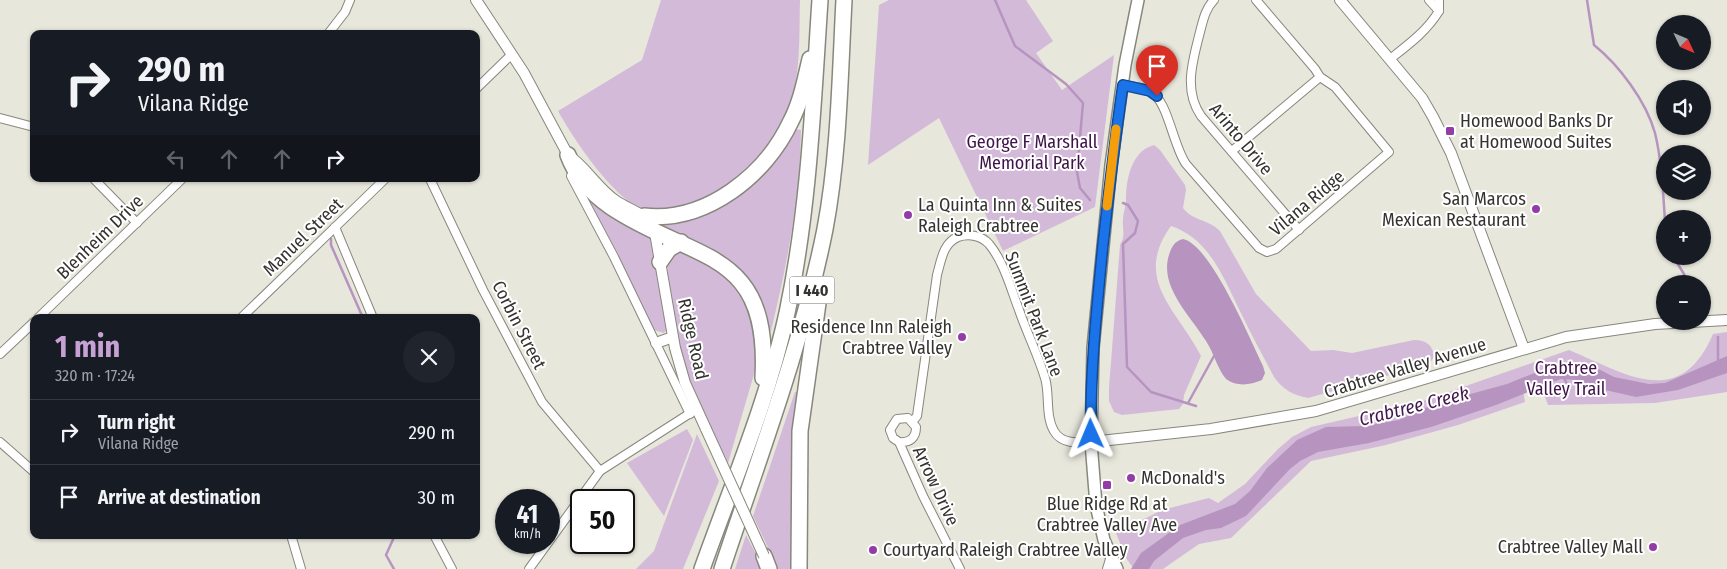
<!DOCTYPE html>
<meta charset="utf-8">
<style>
:root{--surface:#171b24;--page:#20242c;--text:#f1f3f6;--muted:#9ea1a6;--line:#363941;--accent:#c7a1d3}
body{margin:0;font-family:"Fira Sans Condensed",sans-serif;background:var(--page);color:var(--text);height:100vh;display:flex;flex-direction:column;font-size:19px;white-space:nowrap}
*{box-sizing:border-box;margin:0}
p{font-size:16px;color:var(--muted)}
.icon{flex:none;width:28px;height:28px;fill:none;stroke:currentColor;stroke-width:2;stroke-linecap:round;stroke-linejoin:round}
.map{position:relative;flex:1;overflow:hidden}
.drawer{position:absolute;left:30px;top:314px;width:450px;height:225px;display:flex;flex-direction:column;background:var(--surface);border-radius:10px;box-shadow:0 1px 4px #0004}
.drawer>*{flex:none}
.banner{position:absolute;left:30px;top:30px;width:450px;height:152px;border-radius:10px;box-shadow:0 1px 4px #0004;background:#171b24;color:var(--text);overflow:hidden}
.needle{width:32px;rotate:134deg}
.tools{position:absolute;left:1656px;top:15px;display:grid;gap:10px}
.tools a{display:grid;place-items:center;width:55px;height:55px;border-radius:50%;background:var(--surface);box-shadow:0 1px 4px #0004;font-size:25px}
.speed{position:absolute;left:495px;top:489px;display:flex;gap:10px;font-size:25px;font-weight:700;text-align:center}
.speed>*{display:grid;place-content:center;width:65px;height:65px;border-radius:50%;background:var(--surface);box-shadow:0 1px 4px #0004;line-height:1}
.speed small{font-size:12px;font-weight:400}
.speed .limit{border:2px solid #111;border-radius:8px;background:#fff;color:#111}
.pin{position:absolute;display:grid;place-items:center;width:42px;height:42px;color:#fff;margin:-51px -21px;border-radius:50% 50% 50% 0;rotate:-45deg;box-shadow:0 0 5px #0007}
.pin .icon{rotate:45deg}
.me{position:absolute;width:55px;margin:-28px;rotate:359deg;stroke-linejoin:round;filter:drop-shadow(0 0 4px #0008)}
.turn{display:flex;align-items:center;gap:18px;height:105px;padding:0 25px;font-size:22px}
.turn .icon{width:65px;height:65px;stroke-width:2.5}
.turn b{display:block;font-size:35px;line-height:42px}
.lanes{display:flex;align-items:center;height:48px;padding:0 25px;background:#0003;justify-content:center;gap:25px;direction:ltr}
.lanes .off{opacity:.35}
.round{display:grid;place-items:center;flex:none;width:52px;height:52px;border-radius:26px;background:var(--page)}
.headline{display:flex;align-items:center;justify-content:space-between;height:85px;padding:0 25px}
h1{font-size:30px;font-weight:700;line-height:38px;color:var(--accent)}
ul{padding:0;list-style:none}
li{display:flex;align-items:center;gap:15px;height:65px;padding:0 25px;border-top:1px solid var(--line)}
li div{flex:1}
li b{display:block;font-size:19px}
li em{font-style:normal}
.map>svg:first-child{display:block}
</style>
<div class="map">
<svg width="1727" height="569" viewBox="0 0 1727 569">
<rect width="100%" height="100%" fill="#e8e7dc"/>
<g fill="#d3bad9">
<path d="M 661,0 L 800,0 C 799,35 801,72 790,105 C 784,124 774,143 761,158 C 740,183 681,218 648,211 C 617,205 573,138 558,111 L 642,60 Z"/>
<path d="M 889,0 L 1026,0 L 1053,41 L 1036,53 L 1062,90 L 1114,55 L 1095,207 L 1003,251 L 939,118 L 868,165 L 879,5 Z"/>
<path d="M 793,129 L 801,130 C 800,198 787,265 771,331 L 767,331 L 750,285 L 659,229 L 662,221 L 703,210 Z"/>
<path d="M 1154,145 L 1160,150 L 1185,185 L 1186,190 L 1183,208 C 1193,221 1208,219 1220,231 L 1256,294 L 1311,351 L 1333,350 L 1352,353 L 1414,340 C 1426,340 1433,345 1434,357 L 1429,364 L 1308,398 C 1293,395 1283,390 1274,377 C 1263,356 1252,336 1242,315 C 1225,282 1211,239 1171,226 C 1132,280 1178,310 1201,356 L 1184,395 L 1183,404 L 1179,409 L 1122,415 L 1114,412 L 1109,401 L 1109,388 L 1120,245 C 1126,235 1122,230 1123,219 C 1123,213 1126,206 1126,200 C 1126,180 1131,151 1154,145 Z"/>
<path d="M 592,195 L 652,232 L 669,327 L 664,333 L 654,330 L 588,198 Z"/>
<path d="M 682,250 L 719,268 L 750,303 L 759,357 L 728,463 C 719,442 706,422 697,401 C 677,359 671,309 667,263 L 672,255 Z"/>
<path d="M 1727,332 L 1727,392 L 1655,403 L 1548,405 L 1541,386 L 1523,390 L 1525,402 L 1458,425 L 1386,445 L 1311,461 L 1231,538 L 1199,544 L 1163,569 L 1134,569 L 1126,558 L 1116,533 L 1162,510 L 1209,498 L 1218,503 L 1245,484 L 1278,449 L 1292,437 L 1311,427 L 1420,402 L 1569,350 C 1626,374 1680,411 1713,334 Z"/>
<path d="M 795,392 L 799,393 L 795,569 L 778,569 L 753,516 Z"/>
<path d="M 687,429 L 693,440 L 664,516 L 627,463 Z"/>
<path d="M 697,434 L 719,481 L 683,569 L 636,569 L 654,551 Z"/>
<path d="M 746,535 L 764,569 L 735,569 Z"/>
</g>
<g fill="#b794c0">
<path d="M 1183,239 C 1210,244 1250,339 1263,366 L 1265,373 L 1262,380 C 1250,385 1237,387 1226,379 C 1217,368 1214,353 1206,341 C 1190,315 1157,285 1170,252 C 1173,244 1176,241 1183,239 Z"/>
<path d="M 1727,356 L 1727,373 L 1678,390 L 1636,397 L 1592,387 L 1576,380 L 1561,379 L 1496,405 L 1431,427 L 1369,443 L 1318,452 L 1300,461 L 1290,469 L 1246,516 L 1221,528 L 1206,530 L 1183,538 L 1154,561 L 1149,569 L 1131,569 L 1141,553 L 1180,525 L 1235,504 L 1250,491 L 1267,468 L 1297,440 L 1326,427 L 1362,426 L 1399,420 L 1434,404 L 1507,384 L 1554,365 L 1580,362 L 1591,365 L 1614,377 L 1649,384 L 1665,383 Z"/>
</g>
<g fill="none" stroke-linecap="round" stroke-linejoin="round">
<g stroke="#b794c0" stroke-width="2.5">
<path d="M 995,0 L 1015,46 L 1066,84 L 1083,103 L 1077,172 L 1080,188 L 1090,200"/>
<path d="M 1587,0 L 1594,45 C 1619,65 1646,101 1655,133 C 1662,162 1663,192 1665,221"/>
<path d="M 1123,203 L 1128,205 L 1138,221 L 1135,233 L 1123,244 L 1127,367 L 1151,392 L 1196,406"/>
<path d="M 331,239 L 331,245 L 363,318"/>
<path d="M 1673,256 L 1690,284"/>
<path d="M 1702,302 L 1707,308"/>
<path d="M 1718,363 L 1718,337"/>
<path d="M 1564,378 L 1569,388"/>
<path d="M 1188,403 L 1214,356"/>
<path d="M 394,569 L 386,555 L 395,535"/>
</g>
<defs>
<g id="minor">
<path d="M 1214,0 C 1205,9 1203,21 1200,32 C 1193,60 1183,90 1201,116 L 1299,230"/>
<path d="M 1429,0 L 1439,11 L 1439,0"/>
<path d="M 328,34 L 345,12 L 350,0"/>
<path d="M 1390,59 C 1408,45 1427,31 1439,11"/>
<path d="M 1123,85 C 1132,87 1142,87 1150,91 C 1168,100 1173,146 1186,164 L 1259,248 L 1267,252 L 1276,249 L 1389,152 L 1335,87 L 1320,77 L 1315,69 L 1256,0"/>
<path d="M 476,89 L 512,54"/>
<path d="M 0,118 L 34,127"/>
<path d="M 1232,151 L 1320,77"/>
<path d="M 571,176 L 614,257 L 690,414"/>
<path d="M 94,179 L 137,223"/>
<path d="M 430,179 L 483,290 L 542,402 L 600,471"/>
<path d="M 335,227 L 373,318"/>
<path d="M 38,318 L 182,179"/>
<path d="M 241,318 L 385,179"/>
<path d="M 0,354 L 34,322"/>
<path d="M 913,421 L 917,416 L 937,275 C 941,261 943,243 958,237 C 969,233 982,236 989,244 C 1004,262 1011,289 1019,310 C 1027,333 1038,355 1045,378 C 1050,394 1045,416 1054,431 C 1061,444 1078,443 1091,442"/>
<path d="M 0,442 L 34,472"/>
<path d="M 899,442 C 910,443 916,438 916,427 L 908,418 L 897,419 L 890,430 L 893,438 L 899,442 L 923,496 L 960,569"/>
<path d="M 291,535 L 301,569"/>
<path d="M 434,535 L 452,569"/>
<path d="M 529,569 L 600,471 L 692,412"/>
<path d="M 1107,569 L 1111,556"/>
</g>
<g id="tertiary">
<path d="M 476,0 L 524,73 L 568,155 C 586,167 597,188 616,201 C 628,209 646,214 654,227 L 675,348 L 685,383 L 706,429"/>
<path d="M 1340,0 L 1422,98 L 1433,117 L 1451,153 L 1524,349"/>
<path d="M 656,343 L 673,337"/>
<path d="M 1091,442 L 1211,429 L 1316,411 L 1566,337 L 1655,324 L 1727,320"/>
</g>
<path id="secondary" d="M 1117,569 L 1104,540 L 1096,505 L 1091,442 L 1093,348 L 1111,165 L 1125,65 L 1138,0"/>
<g id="motorway">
<path d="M 568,155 C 576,177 592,194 611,207 C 695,263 770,247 763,378"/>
<path d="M 644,216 C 706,223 766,175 791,121 C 801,102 805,80 810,59"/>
<path d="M 660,262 L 669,249 L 681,242"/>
<path d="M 764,556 L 769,569"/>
<path d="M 702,569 C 732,485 768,400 787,313 C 809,209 813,105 820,0"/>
<path d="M 722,569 C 759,457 802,345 825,229 C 839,155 840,76 844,0"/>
<path d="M 799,569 L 800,431 L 820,289"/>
</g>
</defs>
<use href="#minor" stroke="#88877d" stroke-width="10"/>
<use href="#tertiary" stroke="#88877d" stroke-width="12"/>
<use href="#secondary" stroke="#88877d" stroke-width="14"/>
<use href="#motorway" stroke="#88877d" stroke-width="18"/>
<use href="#minor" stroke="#fff" stroke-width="8"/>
<use href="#tertiary" stroke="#fff" stroke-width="10"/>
<use href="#secondary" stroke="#fff" stroke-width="11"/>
<use href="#motorway" stroke="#fff" stroke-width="15"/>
<defs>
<path id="tertiary-bridge" d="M 706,429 L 764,556"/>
</defs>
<use href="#tertiary-bridge" stroke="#88877d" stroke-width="12" stroke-linecap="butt"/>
<use href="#tertiary-bridge" stroke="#fff" stroke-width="10"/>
</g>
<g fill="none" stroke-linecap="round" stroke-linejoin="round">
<defs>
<path id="route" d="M 1091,434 C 1090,370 1097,307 1103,244 C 1109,191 1115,138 1123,85 L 1150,91 L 1157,96"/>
</defs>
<use href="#route" stroke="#114b97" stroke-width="12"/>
<use href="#route" stroke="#1a73e8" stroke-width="9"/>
<path stroke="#f59e0b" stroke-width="9" d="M 1107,206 L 1116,129"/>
</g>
<g fill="#933ca8" stroke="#fff" stroke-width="2">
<rect x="1445" y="126" width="10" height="10" rx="2.5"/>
<circle cx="1536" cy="209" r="5"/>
<circle cx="908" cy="215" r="5"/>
<circle cx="962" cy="337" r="5"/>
<circle cx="1131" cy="478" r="5"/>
<rect x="1102" y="480" width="10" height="10" rx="2.5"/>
<circle cx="1653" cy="547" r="5"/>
<circle cx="873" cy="550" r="5"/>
</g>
<g text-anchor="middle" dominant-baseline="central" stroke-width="4" stroke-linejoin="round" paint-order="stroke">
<rect fill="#fff" stroke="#71706d" stroke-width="1" x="789.5" y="276.5" width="45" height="27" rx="4"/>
<g font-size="16" font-weight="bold" fill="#34332f">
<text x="812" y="290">I 440</text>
</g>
<g font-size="18" fill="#34332f" stroke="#fff" text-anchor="start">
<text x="1460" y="121">Homewood Banks Dr<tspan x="1460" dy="21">at Homewood Suites</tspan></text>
<text x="1526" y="199" text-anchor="end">San Marcos<tspan x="1526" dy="21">Mexican Restaurant</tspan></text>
<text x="918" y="205">La Quinta Inn &amp; Suites<tspan x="918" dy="21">Raleigh Crabtree</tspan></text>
<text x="952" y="327" text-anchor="end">Residence Inn Raleigh<tspan x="952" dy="21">Crabtree Valley</tspan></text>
<text x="1141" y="478">McDonald's</text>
<text x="1107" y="504" text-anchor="middle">Blue Ridge Rd at<tspan x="1107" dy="21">Crabtree Valley Ave</tspan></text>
<text x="1643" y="547" text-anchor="end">Crabtree Valley Mall</text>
<text x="883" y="550">Courtyard Raleigh Crabtree Valley</text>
</g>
<g font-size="18" fill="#34332f" stroke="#fff">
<text transform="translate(1241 139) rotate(50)">Arinto Drive</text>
<text transform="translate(1307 203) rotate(-40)">Vilana Ridge</text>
<text transform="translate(100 237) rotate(-44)">Blenheim Drive</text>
<text transform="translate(303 237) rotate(-44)">Manuel Street</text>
<text transform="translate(1034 314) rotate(69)">Summit Park Lane</text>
<text transform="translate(519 325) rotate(63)">Corbin Street</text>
<text transform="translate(693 339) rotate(77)">Ridge Road</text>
<text transform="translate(1405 368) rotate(-17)">Crabtree Valley Avenue</text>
<text transform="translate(936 486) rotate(65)">Arrow Drive</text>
</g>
<g font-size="18" fill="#3f134a" stroke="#fff">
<text x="1032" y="142">George F Marshall<tspan x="1032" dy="21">Memorial Park</tspan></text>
<text x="1566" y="368">Crabtree<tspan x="1566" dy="21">Valley Trail</tspan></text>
</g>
<g font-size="19" font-style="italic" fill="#42174d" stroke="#fff">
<text transform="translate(1414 406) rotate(-14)">Crabtree Creek</text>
</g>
</g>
</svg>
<div class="tools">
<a><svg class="needle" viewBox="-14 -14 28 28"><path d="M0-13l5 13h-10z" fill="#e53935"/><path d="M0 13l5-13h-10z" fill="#9ea1a6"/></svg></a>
<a><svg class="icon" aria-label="sound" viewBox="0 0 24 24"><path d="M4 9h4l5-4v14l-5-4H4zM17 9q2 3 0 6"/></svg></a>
<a><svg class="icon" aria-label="layers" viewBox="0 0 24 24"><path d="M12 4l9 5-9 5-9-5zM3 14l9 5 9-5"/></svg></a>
<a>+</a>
<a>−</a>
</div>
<div class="speed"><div>41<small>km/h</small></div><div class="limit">50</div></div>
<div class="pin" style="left:1157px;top:96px;background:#d93025"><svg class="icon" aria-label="arrive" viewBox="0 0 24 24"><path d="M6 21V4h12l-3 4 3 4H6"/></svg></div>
<svg class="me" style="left:1091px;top:434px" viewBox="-20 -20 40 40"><path d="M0-17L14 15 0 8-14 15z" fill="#1a73e8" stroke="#fff" stroke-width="4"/></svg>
<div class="banner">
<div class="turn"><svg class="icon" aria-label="right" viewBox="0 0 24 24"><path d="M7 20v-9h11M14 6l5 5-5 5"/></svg><div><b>290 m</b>Vilana Ridge</div></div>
<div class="lanes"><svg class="icon off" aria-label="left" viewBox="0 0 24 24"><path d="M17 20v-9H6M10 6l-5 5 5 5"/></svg><svg class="icon off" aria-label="ahead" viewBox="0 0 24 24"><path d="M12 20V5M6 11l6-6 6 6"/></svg><svg class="icon off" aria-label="ahead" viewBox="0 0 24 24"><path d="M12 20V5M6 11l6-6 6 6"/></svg><svg class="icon" aria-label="right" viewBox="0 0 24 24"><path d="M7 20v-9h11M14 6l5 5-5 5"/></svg></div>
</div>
<section class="drawer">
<div class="headline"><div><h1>1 min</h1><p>320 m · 17:24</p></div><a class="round"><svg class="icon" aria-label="close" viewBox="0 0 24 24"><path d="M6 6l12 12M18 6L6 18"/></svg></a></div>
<ul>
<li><svg class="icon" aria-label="right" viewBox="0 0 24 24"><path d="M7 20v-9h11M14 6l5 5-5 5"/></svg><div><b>Turn right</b><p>Vilana Ridge</p></div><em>290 m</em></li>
<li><svg class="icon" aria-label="arrive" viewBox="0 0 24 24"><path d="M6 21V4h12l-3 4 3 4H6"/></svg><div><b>Arrive at destination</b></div><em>30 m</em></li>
</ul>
</section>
</div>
